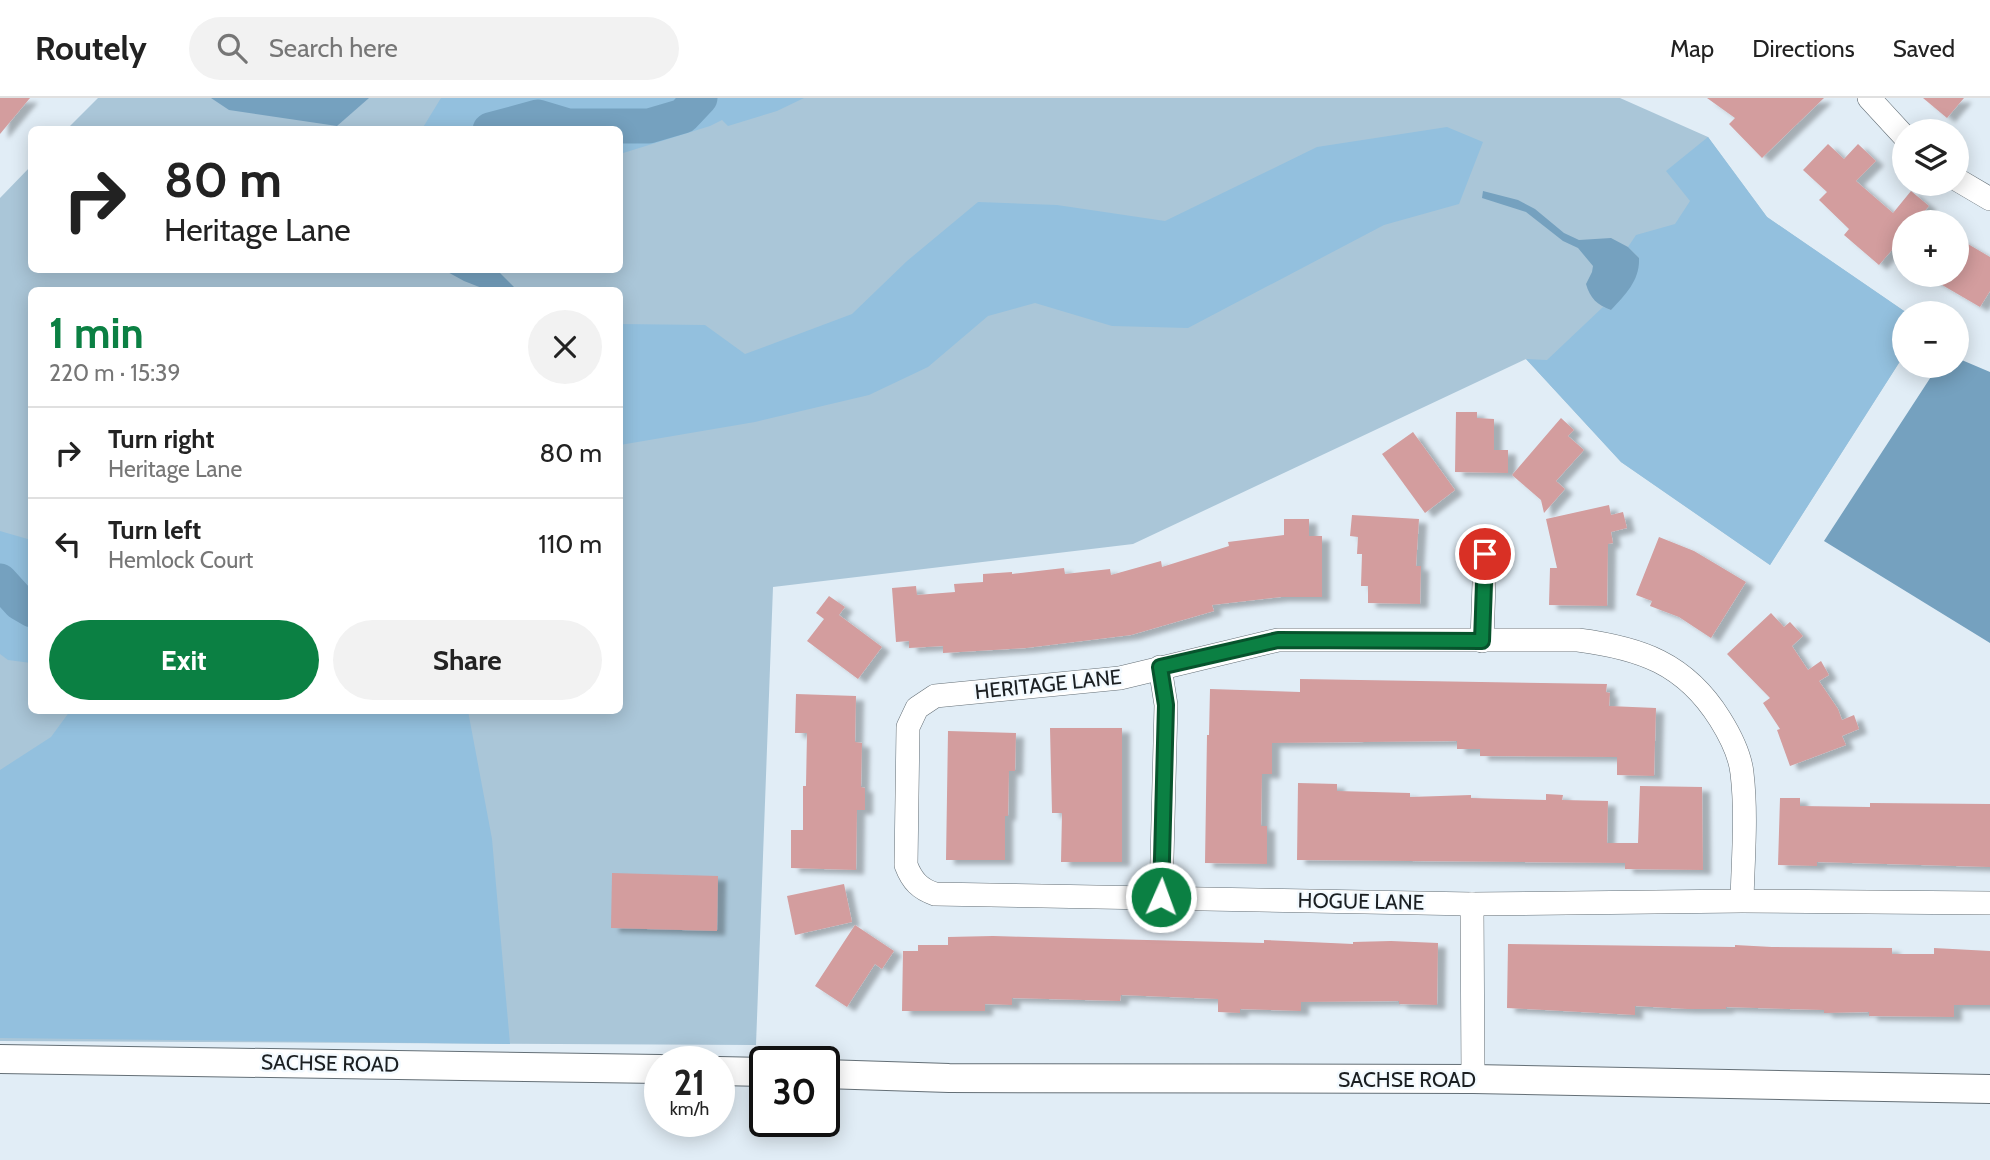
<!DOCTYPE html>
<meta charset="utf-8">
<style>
:root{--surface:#fff;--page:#f2f2f2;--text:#222;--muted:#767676;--line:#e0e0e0;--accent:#0b8043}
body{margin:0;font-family:Cabin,sans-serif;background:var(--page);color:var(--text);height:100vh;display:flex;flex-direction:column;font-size:26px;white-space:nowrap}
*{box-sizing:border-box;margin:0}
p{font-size:23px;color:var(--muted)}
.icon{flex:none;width:38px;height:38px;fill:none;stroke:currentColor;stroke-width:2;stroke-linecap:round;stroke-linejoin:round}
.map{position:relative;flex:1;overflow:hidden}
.panel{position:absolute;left:28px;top:189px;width:595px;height:427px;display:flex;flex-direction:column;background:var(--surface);border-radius:10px;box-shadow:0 4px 18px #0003}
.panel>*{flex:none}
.top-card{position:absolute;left:28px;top:28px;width:595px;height:147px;border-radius:10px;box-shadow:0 4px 18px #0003;background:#fff;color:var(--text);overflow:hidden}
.tools{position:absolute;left:1892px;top:21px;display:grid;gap:14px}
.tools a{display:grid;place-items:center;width:77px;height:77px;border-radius:50%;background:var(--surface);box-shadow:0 4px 18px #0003;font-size:35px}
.speed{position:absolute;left:644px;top:948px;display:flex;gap:14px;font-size:35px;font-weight:700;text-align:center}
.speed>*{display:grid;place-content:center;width:91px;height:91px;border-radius:50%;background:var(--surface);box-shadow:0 4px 18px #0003;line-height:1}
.speed small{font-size:18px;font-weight:400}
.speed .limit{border:4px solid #111;border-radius:10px;background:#fff;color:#111}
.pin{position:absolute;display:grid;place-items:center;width:60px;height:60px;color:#fff;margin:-30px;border:4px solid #fff;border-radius:50%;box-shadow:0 2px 7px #0007}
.me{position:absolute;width:77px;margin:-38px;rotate:2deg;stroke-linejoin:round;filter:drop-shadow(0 0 5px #0008)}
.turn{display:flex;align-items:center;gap:24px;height:147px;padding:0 21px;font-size:32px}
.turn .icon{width:91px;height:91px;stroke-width:2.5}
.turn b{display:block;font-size:49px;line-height:60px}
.round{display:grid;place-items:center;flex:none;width:74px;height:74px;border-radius:37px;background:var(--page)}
.summary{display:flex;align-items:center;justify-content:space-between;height:119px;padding:0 21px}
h1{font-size:42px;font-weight:700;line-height:52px;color:var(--accent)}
.cta{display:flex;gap:14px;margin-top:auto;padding:14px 21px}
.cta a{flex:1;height:80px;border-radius:42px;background:var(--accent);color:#fff;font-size:28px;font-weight:700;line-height:80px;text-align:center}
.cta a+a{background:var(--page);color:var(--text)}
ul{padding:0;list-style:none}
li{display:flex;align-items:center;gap:21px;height:91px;padding:0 21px;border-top:2px solid var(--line)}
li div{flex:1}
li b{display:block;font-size:26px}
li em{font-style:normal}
header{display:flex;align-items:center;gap:42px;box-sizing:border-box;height:98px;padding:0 35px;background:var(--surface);border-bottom:2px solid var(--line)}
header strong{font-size:33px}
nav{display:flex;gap:38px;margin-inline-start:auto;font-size:24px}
.search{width:490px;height:63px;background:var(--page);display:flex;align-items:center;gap:18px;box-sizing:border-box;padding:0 24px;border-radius:38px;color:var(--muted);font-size:26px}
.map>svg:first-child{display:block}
</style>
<header>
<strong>Routely</strong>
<div class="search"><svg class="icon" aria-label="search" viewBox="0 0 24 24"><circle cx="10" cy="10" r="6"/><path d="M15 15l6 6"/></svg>Search here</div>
<nav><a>Map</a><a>Directions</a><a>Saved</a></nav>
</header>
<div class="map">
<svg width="1990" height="1062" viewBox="0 0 1990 1062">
<defs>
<filter id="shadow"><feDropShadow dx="8" dy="4.5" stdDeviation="2" flood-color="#0004"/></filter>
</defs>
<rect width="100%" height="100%" fill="#e1edf6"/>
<path fill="#aac6d8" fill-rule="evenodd" d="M 98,0 L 1620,0 L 1708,39 L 1767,119 L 1907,215 L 1904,215 L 1904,257 L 1770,467 L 1621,364 L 1526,261 L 1133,446 L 773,489 L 756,947 L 0,943 L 0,100 L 31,68 L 32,172 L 620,172 L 620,32 L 67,31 ZM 32,192 L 620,192 L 620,612 L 32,612 Z"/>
<g fill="#93c0de">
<path d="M 441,0 L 804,0 L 777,13 L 728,28 L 722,22 L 710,28 L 620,56 L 620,32 L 422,31 Z"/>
<path d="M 1447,29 L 1483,44 L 1459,106 L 1384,127 L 1188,230 L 1112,228 L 1035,205 L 988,218 L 928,269 L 869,297 L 755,324 L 620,347 L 620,226 L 705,227 L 745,256 L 852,216 L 907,163 L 978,104 L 1057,107 L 1165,123 L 1317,49 Z"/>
<path d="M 1708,39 L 1767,119 L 1907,215 L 1904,215 L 1904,257 L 1770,467 L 1621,364 L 1526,261 L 1547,262 L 1603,209 L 1611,212 L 1639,160 L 1628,149 L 1636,137 L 1675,126 L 1690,103 L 1666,73 Z"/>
<path d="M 0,433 L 31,442 L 31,565 L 8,562 L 0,556 Z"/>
<path d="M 70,613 L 468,613 L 492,741 L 510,946 L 0,940 L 0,672 L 51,639 Z"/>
</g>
<g fill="#75a1bf">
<path d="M 211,0 L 369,0 L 337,28 L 229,12 Z"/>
<path d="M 1483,93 L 1518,102 L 1535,111 L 1564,135 L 1579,142 L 1611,140 L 1628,149 L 1639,160 C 1640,182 1626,196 1611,212 C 1597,207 1590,200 1586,186 L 1592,174 L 1593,168 L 1578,150 L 1563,143 L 1526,114 L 1482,100 Z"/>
<path d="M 444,172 L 497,172 L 517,192 L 487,192 L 464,183 Z"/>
<path d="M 1957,260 L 1990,274 L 1990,545 L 1824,443 L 1938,268 L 1956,268 Z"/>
</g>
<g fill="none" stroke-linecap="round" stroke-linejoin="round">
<g stroke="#75a1bf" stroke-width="35">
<path d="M 490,32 L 538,19 L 568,28 L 649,28 L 683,18 L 700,0"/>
<path d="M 0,483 L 20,505 L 32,512"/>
</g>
</g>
<g fill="#d39d9e" filter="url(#shadow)">
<path d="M 0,0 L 30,0 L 0,36 Z"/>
<path d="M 1707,0 L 1824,0 L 1762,60 L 1729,26 L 1735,20 Z"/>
<path d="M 1923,0 L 1964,0 L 1947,20 Z"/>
<path d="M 1828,46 L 1844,61 L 1858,46 L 1876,63 L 1856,83 L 1893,115 L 1911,93 L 1929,108 L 1915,124 L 1904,124 L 1904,138 L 1879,167 L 1844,137 L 1849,131 L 1819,102 L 1827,94 L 1803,72 Z"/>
<path d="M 1956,139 L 1990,159 L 1990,193 L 1980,209 L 1925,177 L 1956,177 Z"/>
<path d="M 1456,314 L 1477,314 L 1477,320 L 1494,321 L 1494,352 L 1508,352 L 1508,375 L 1455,374 Z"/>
<path d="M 1561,320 L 1574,332 L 1568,338 L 1584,352 L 1556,383 L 1565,391 L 1544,415 L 1541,402 L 1512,377 Z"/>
<path d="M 1413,334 L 1455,392 L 1425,415 L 1382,356 Z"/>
<path d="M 1609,407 L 1611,417 L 1623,414 L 1627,430 L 1611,434 L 1613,445 L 1608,446 L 1607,508 L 1549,507 L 1550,470 L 1557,470 L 1546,421 Z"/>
<path d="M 1352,417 L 1419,421 L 1416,468 L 1421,468 L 1420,506 L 1368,505 L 1368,488 L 1361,488 L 1362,456 L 1357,456 L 1358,439 L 1350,438 Z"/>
<path d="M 1284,421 L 1309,421 L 1309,438 L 1322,438 L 1322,499 L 1281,499 L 1212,507 L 1214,513 L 1131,537 L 1026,550 L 943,555 L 943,548 L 909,550 L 909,543 L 896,544 L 892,490 L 916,488 L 917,497 L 955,494 L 954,486 L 983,484 L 983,476 L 1012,474 L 1012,476 L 1064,470 L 1065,476 L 1110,471 L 1111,477 L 1161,463 L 1162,469 L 1229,448 L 1228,444 L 1284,437 Z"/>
<path d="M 1659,439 L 1694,453 L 1746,484 L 1711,540 L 1679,519 L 1650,508 L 1652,503 L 1636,497 Z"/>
<path d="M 829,498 L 845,509 L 839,517 L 882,549 L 858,581 L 807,543 L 824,521 L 816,515 Z"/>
<path d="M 1771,515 L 1784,529 L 1790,524 L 1803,538 L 1792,548 L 1808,572 L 1821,563 L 1829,577 L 1819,583 L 1838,611 L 1842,622 L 1854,617 L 1859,631 L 1842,638 L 1846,647 L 1790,668 L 1777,632 L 1780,631 L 1763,605 L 1770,600 L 1727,556 Z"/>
<path d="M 1300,581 L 1607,586 L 1606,594 L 1610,595 L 1609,608 L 1656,610 L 1654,678 L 1617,677 L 1617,659 L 1480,658 L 1480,651 L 1457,651 L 1457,643 L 1272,645 L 1272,676 L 1262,676 L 1261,728 L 1267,728 L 1267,766 L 1205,765 L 1207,637 L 1209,637 L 1210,591 L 1300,594 Z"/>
<path d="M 796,596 L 856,598 L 855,644 L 862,645 L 861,689 L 865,690 L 865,712 L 857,712 L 856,772 L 791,770 L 791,732 L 803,732 L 803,688 L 806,688 L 807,635 L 795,635 Z"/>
<path d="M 1050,630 L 1122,630 L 1122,764 L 1061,764 L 1062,715 L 1052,715 Z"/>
<path d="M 948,633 L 1016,635 L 1015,673 L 1009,673 L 1008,718 L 1005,718 L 1005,762 L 946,762 Z"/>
<path d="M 1298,685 L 1337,686 L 1337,693 L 1410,695 L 1410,699 L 1471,697 L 1471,700 L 1546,702 L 1546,696 L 1563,697 L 1562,702 L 1608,703 L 1607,745 L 1638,745 L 1640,688 L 1702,689 L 1703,772 L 1625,771 L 1625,765 L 1297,762 Z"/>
<path d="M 1780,700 L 1800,700 L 1800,708 L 1870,709 L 1870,705 L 1990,706 L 1990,769 L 1817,764 L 1817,768 L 1778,767 Z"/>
<path d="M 612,775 L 718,778 L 717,833 L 611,830 Z"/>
<path d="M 844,786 L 852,824 L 795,837 L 787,798 Z"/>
<path d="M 855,827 L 894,853 L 882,871 L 875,866 L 847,909 L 815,888 Z"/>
<path d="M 993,838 L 1264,845 L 1264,842 L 1353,846 L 1353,844 L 1391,843 L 1438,845 L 1437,907 L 1399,906 L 1399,903 L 1301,904 L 1301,913 L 1240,911 L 1240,915 L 1218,914 L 1218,901 L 1121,897 L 1120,903 L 1012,900 L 1012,907 L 985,906 L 985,913 L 902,913 L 903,853 L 918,853 L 918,847 L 948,847 L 948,839 Z"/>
<path d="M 1508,846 L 1735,849 L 1735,847 L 1772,849 L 1892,850 L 1892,856 L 1934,856 L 1934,850 L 1990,853 L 1990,907 L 1954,907 L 1954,919 L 1869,918 L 1869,914 L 1824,915 L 1824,912 L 1726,909 L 1726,911 L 1688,911 L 1635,908 L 1635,917 L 1507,910 Z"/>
</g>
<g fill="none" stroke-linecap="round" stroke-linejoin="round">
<defs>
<g id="minor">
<path d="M 1869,0 L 1904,38"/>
<path d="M 1956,81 L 1990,101"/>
<path d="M 1482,543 L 1485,456"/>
<path d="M 1160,569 L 1166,607 L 1161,799"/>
<path d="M 1742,803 C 1743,761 1747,717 1742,675 C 1740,656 1730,637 1720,621 C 1685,565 1640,550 1578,542 L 1278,542 L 1120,580 L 935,598 L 917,610 L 908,629 L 906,767 C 912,783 920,791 935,796 L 1472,806 L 1742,803 L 1990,805"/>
<path d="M 1472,806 L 1473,981"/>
</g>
<g id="major">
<path d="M 0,961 L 660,971"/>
<path d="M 719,973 L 765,974"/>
<path d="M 824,976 L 949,980 L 1473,981 L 1990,991"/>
</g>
</defs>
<use href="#minor" stroke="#646f76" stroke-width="24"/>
<use href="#major" stroke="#646f76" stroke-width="30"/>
<use href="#minor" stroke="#fff" stroke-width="23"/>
<use href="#major" stroke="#fff" stroke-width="28"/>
</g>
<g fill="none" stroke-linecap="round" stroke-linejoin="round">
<defs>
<path id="route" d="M 1161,799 L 1166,607 L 1160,569 L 1278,542 L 1482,543 L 1485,456"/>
</defs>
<use href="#route" stroke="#07532c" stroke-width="18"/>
<use href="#route" stroke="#0b8043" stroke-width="12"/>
</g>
<g text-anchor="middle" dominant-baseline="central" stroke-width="5" stroke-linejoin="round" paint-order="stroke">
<g font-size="21" fill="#1b1f22" stroke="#f3faff">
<text transform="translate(1048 586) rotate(-6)">HERITAGE LANE</text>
<text transform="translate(1361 803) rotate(1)">HOGUE LANE</text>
<text transform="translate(330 965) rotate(1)">SACHSE ROAD</text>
<text x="1407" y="981">SACHSE ROAD</text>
</g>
</g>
</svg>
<div class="tools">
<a><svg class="icon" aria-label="layers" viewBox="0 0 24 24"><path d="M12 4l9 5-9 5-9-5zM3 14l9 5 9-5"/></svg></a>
<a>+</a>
<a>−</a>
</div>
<div class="speed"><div>21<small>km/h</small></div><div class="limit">30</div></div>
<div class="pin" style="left:1485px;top:456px;background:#d93025"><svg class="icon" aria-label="arrive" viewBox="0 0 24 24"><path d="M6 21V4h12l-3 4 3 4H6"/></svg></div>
<svg class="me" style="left:1161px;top:799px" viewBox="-20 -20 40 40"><circle r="17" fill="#0b8043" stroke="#fff" stroke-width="3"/><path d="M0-11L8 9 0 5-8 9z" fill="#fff"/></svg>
<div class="top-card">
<div class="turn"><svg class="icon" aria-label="right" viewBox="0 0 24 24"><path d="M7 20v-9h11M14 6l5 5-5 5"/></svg><div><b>80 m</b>Heritage Lane</div></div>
</div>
<section class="panel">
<div class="summary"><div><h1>1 min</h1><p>220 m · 15:39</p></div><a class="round"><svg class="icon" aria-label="close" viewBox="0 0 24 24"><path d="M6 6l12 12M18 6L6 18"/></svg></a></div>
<ul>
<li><svg class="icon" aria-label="right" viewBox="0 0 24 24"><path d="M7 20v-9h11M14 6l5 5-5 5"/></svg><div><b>Turn right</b><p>Heritage Lane</p></div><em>80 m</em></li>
<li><svg class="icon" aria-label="left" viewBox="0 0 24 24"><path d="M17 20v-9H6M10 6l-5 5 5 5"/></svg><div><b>Turn left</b><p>Hemlock Court</p></div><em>110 m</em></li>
</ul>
<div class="cta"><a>Exit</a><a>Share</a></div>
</section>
</div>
